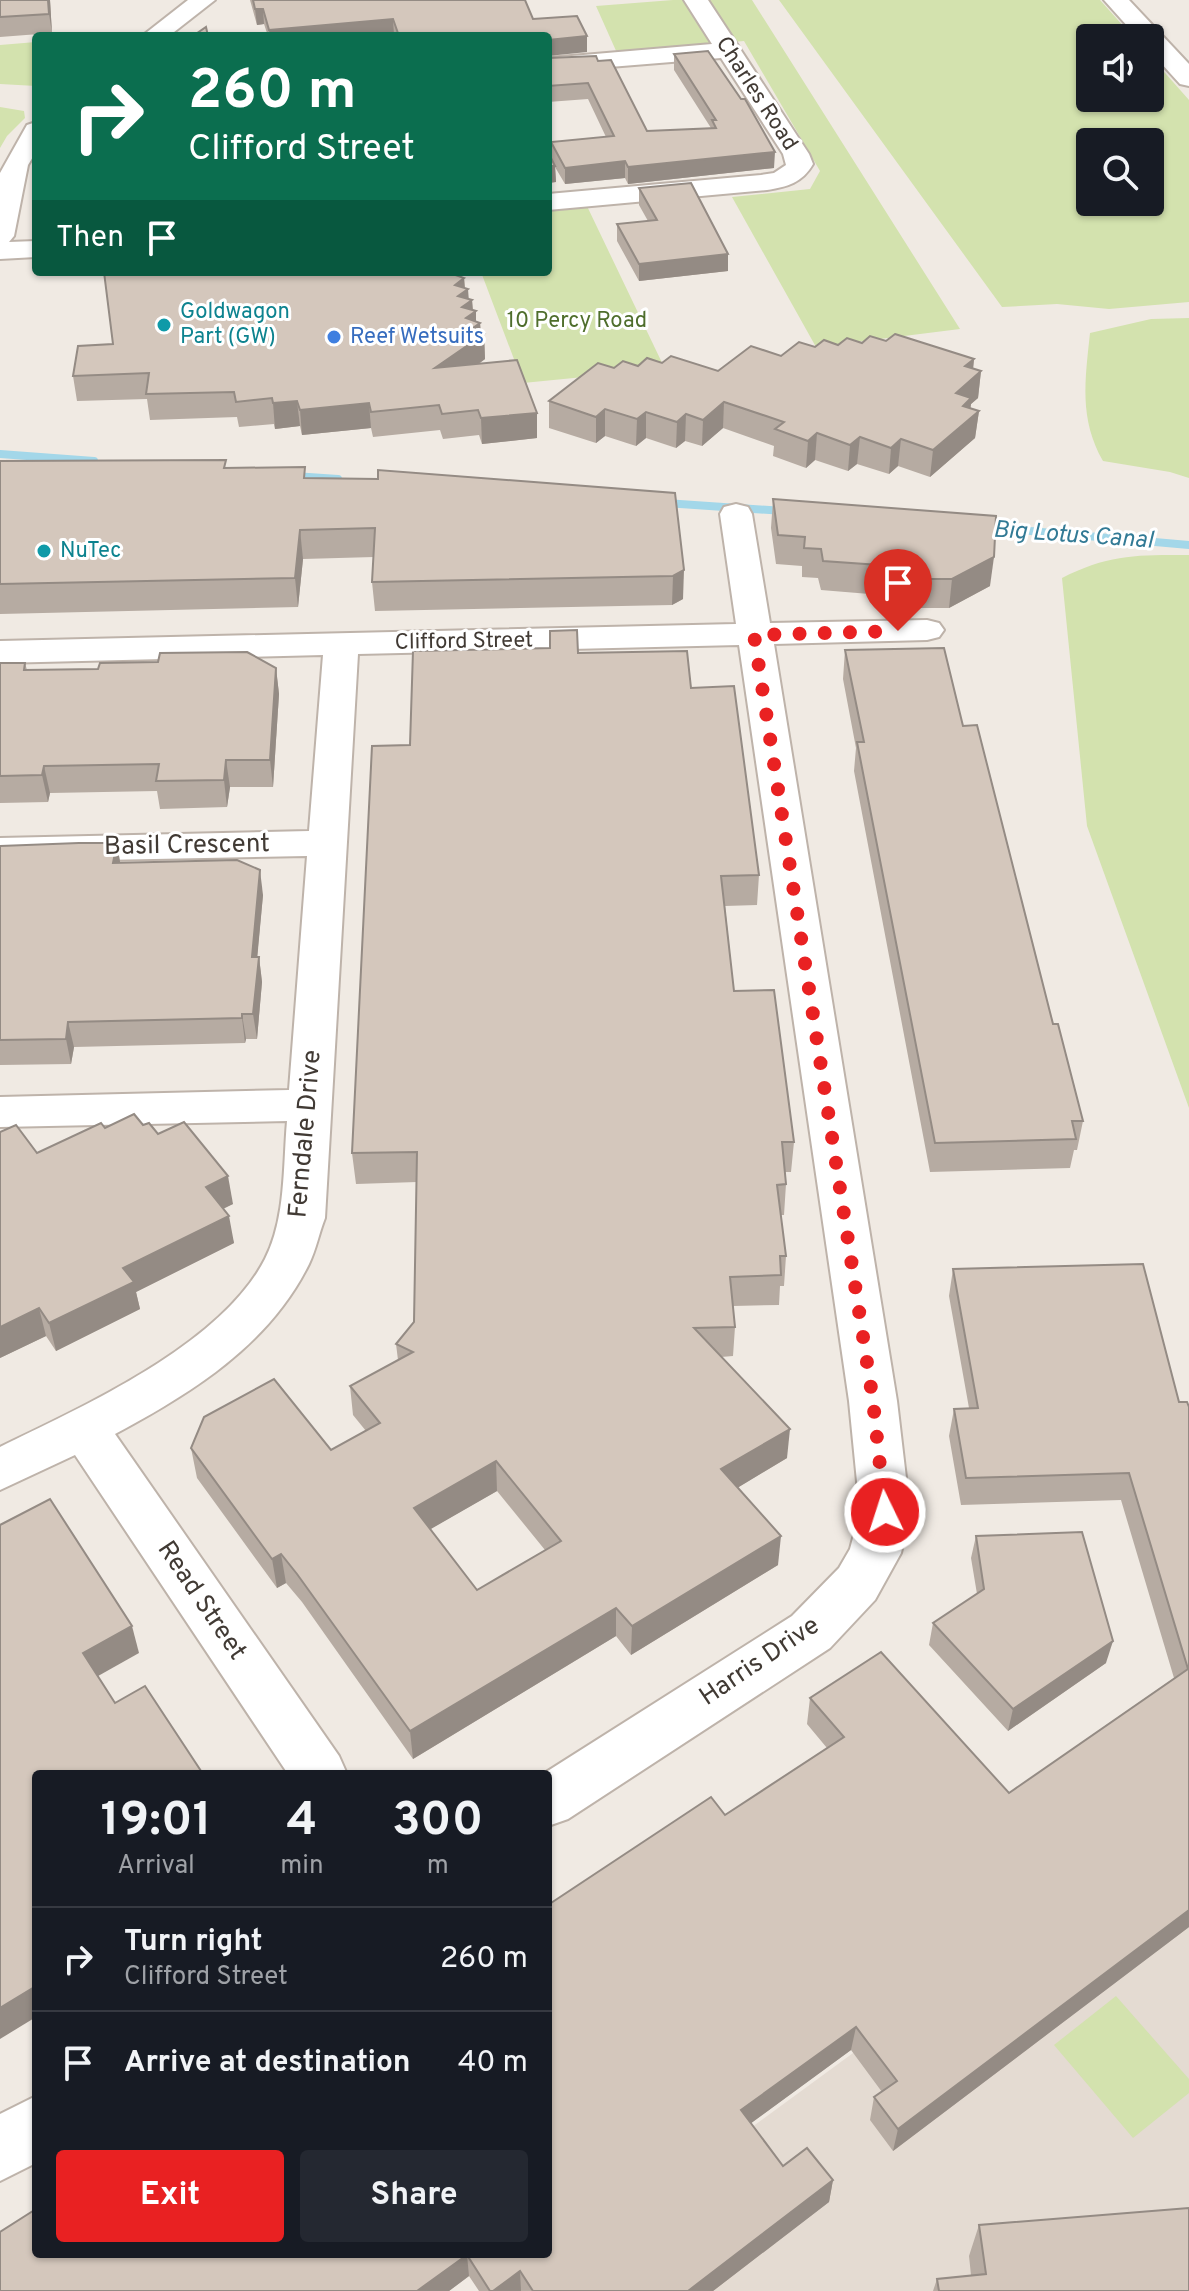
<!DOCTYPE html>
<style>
:root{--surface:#171b24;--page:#242831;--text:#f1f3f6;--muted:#9ea1a6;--line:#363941;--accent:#e92122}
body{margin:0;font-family:Overpass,sans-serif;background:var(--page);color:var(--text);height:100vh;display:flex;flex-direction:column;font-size:30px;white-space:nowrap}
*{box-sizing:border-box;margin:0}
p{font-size:26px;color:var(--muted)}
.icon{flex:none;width:44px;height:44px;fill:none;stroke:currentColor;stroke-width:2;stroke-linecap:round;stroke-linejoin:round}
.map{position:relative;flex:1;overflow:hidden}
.drawer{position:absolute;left:32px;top:1770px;width:520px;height:488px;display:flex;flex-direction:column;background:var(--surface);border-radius:8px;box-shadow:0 2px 6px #0004}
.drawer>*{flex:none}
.guide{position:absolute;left:32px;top:32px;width:520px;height:244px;border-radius:8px;box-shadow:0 2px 6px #0004;background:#0b6e4f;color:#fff;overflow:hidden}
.fabs{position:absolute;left:1076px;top:24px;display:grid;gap:16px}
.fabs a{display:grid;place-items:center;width:88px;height:88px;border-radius:8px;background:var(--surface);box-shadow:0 2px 6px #0004;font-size:40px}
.pin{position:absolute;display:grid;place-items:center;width:68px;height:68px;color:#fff;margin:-82px -34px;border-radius:50% 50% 50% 0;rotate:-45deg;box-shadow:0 0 8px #0007}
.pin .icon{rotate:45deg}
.me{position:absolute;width:88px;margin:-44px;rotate:356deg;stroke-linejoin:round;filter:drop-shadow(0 0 6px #0008)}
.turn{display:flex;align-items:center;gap:28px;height:168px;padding:0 24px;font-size:36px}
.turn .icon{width:104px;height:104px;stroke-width:2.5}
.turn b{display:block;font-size:56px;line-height:68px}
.then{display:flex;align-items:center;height:76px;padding:0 24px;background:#0003;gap:16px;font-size:30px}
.eta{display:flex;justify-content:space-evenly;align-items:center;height:136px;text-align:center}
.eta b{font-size:48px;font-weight:700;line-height:56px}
.primary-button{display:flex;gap:16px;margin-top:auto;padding:16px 24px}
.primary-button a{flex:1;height:92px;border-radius:8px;background:var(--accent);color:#fff;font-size:32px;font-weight:700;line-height:92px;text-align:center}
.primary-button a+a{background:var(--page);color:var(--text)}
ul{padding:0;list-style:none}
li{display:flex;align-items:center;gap:24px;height:104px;padding:0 24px;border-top:2px solid var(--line)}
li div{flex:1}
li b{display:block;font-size:30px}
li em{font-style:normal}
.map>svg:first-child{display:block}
</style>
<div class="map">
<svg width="1189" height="2291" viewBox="0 0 1189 2291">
<rect width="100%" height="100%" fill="#f0eae3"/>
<path fill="#e4dbd2" d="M 1189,1807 L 1189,2291 L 528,2291 Z"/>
<g fill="#d3e2ae" fill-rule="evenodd">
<path d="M 673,0 L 752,0 L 960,329 L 816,347 L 732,197 L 810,189 L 820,171 L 744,41 L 617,53 L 596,6 Z"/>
<path d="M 779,0 L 1100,0 L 1134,38 L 1090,38 L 1090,98 L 1150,98 L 1150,56 L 1189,100 L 1189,302 L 1109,309 L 1057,304 L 1002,307 ZM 1150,142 L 1150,202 L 1090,202 L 1090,142 Z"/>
<path d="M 36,42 L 36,86 L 0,84 L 0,45 Z"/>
<path d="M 0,107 L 24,111 L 25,118 L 7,136 L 0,148 Z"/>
<path d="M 586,204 L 665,369 L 523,383 L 481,272 L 548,272 L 548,207 Z"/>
<path d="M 1189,318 L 1189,478 L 1170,472 L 1103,461 C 1079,419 1085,380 1090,333 L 1151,319 Z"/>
<path d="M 1189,555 L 1189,1108 L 1087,826 L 1062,578 C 1109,554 1138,555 1189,555 Z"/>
<path d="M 1116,1996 L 1189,2079 L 1189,2093 L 1133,2138 L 1054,2045 Z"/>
</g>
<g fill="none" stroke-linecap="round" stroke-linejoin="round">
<g stroke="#a3d7e9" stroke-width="8">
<path d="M 0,454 L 94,461"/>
<path d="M 294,476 L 338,479"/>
<path d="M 665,503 L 784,511"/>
<path d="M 984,527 L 1189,545"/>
</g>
<defs>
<g id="minor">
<path d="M 188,0 L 215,0 L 169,36 L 142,36 Z"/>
<path d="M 684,0 L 708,0 L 809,154 L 813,164 C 802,183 787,187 767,190 L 548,210 L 548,194 L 761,175 L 774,173 L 786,165 L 783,154 L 721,58 L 548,72 L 548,58 L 712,44 Z"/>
<path d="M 1104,0 L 1129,0 L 1189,64 L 1189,86 L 1180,84 L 1150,51 L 1150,38 L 1138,38 Z"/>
<path d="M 36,122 L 36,152 L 28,165 L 14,236 L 9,242 L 36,241 L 36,257 L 0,259 L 0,173 L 27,125 Z"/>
<path d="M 736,504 L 748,507 L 752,514 L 770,623 L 927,620 L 939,623 L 944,630 L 939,637 L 927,640 L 774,644 L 897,1401 L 910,1512 L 901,1553 L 875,1600 L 830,1648 L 568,1819 L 548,1826 L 548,1774 L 543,1774 L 792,1616 L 839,1568 L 850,1549 L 860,1512 L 849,1401 L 739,645 L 358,654 L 325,1218 C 319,1233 316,1250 309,1264 C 269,1345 192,1393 115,1434 L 339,1756 L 347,1774 L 288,1774 L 75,1455 L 0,1490 L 0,1447 C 84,1406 221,1345 265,1259 C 286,1218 283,1166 287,1121 L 0,1127 L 0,1097 L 289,1090 L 307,856 L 0,862 L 0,838 L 309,831 L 323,655 L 0,663 L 0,641 L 736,624 L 720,514 L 724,507 Z"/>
<path d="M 36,2096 L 36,2163 L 0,2181 L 0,2114 Z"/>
</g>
</defs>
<use href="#minor" stroke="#beb3aa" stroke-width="4"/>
<use href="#minor" fill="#fff" fill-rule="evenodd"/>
</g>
<g fill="#b6aba2" fill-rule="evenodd">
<path d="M 0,0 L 50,0 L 52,33 L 0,37 Z"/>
<path d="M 250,0 L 525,0 L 533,19 L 587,52 L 548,36 L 394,36 L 394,35 L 377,36 L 268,36 L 264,24 L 257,25 Z"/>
<path d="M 674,54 L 774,168 L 628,184 L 625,178 L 565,184 L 555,167 L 556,182 L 548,183 L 548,152 L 551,158 L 551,142 L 606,137 L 588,99 L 548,102 L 548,58 L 598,61 L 647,131 L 711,128 L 674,70 Z"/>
<path d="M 639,188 L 728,254 L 728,271 L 639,281 L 617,241 L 617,224 L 648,221 L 639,205 Z"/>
<path d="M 104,272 L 460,272 L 461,277 L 464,278 L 465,288 L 468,289 L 468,299 L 472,300 L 473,310 L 476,321 L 480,323 L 481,333 L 484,334 L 485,359 L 479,364 L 537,438 L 482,444 L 479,435 L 443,439 L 440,430 L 373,437 L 371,428 L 302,435 L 300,426 L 275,429 L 274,424 L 239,427 L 237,417 L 150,420 L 147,399 L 77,401 L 73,376 L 113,344 Z"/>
<path d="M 886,341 L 974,359 L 973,369 L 981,371 L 978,398 L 971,404 L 970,408 L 979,411 L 975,438 L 930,477 L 898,466 L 889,474 L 857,464 L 848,471 L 815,460 L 806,468 L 773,456 L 774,446 L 723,428 L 702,446 L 685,441 L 676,448 L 646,438 L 636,446 L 605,436 L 596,443 L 549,428 L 549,401 L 614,368 L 662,363 L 718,371 L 815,347 Z"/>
<path d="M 0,461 L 227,468 L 306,478 L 675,493 L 683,599 L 672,605 L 375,611 L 372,582 L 374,557 L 303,559 L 298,607 L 0,614 Z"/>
<path d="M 773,499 L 990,586 L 949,608 L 921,608 L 918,598 L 821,590 L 818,578 L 802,577 L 802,566 L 776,564 L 771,528 Z"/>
<path d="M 845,650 L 963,726 L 1083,1121 L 1077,1150 L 1074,1150 L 1070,1168 L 930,1172 L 854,771 L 856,748 L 843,679 Z"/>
<path d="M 578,653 L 691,688 L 759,875 L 757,905 L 725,906 L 734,991 L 794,1142 L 791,1172 L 785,1172 L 786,1184 L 784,1215 L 781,1215 L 786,1256 L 784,1286 L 780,1286 L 779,1305 L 733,1306 L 735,1327 L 733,1356 L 721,1357 L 787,1458 L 737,1488 L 778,1565 L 631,1655 L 616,1636 L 413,1759 L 302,1602 L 286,1583 L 277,1588 L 197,1478 L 191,1448 L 331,1450 L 366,1431 L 353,1415 L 350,1386 L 398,1360 L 396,1344 L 414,1322 L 417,1182 L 356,1184 L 352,1153 L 410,745 ZM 497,1491 L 545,1550 L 477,1590 L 430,1529 Z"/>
<path d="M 0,663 L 25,663 L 27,670 L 276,668 L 279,694 L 273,787 L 230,787 L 227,807 L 160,809 L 157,791 L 50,793 L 48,802 L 0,803 Z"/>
<path d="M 117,843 L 120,863 L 263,895 L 257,957 L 259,957 L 262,982 L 257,1039 L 246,1039 L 245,1043 L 74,1047 L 71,1064 L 0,1065 L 0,846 Z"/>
<path d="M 143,1125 L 158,1134 L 233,1204 L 223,1208 L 234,1243 L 136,1292 L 140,1309 L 56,1351 L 46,1336 L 0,1358 L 37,1153 L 105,1128 Z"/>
<path d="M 953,1269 L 1189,1407 L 1189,1927 L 893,2151 L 870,2120 L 874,2097 L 882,2092 L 851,2050 L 751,2123 L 783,2166 L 833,2180 L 829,2202 L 713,2291 L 479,2291 L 469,2276 L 449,2291 L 0,2291 L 0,2232 L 548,2254 L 725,1815 L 827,1748 L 807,1724 L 810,1698 L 1009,1793 L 1174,1678 L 1121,1500 L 961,1505 L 949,1436 L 954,1409 L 969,1408 L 949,1296 Z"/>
<path d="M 976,1536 L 1106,1663 L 1008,1731 L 929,1645 L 933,1623 L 977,1594 L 971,1558 Z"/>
<path d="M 979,2225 L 1189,2291 L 933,2291 L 937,2279 L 971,2275 L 969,2256 Z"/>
</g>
<g fill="#948b84">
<path d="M 48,0 L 50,0 L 52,33 L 49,14 Z"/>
<path d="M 255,9 L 263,9 L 264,24 L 257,25 Z"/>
<path d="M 393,19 L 394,35 L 377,36 L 270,36 L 269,30 Z"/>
<path d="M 587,36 L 587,52 L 548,56 L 548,40 Z"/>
<path d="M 775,152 L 774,168 L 628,184 L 628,167 Z"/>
<path d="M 625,161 L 625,178 L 565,184 L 565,168 Z"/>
<path d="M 548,166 L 555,166 L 556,182 L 548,183 Z"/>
<path d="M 728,254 L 728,271 L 639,281 L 639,264 Z"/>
<path d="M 443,272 L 460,272 L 461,281 L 464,278 L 465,291 L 468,289 L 469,302 L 472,300 L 473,314 L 476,311 L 476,325 L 480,323 L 481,337 L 484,334 L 485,359 L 436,393 L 435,368 Z"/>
<path d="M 974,359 L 972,379 L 981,371 L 978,398 L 971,404 L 969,420 L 979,411 L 975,438 L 930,477 L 933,450 L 965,366 Z"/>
<path d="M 297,401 L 300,426 L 275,429 L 273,403 Z"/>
<path d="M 724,402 L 723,428 L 702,446 L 703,420 Z"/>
<path d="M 369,403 L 371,428 L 302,435 L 300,410 Z"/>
<path d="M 605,409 L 605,436 L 596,443 L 596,417 Z"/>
<path d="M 646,412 L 646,438 L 636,446 L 637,419 Z"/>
<path d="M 537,413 L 537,438 L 482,444 L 481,418 Z"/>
<path d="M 686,414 L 685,441 L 676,448 L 677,422 Z"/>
<path d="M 817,433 L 815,460 L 806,468 L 808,441 Z"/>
<path d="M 860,437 L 857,464 L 848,471 L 850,445 Z"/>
<path d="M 901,439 L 898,466 L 889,474 L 891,448 Z"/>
<path d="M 300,530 L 303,559 L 298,607 L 295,578 Z"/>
<path d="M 994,557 L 990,586 L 949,608 L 952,579 Z"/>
<path d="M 684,570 L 683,599 L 672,605 L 673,576 Z"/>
<path d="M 276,668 L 279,694 L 273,787 L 270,760 Z"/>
<path d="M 226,760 L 230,787 L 227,807 L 224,780 Z"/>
<path d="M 44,766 L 50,793 L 48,802 L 42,775 Z"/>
<path d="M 117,843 L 121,868 L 113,863 Z"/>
<path d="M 260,870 L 263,895 L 255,982 L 252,957 Z"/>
<path d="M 259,957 L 262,982 L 257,1039 L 253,1014 Z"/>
<path d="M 242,1014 L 246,1039 L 245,1043 L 242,1018 Z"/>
<path d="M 68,1022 L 74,1047 L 71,1064 L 66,1039 Z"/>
<path d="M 228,1176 L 233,1204 L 211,1215 L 206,1187 Z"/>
<path d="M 229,1216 L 234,1243 L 136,1292 L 140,1309 L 56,1351 L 49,1323 L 123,1268 Z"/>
<path d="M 39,1308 L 46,1336 L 0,1358 L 0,1327 Z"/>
<path d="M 790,1429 L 787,1458 L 719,1499 L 721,1469 Z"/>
<path d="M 496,1461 L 497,1491 L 417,1537 L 414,1508 Z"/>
<path d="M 781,1536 L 778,1565 L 631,1655 L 632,1626 Z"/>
<path d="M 281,1554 L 286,1583 L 277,1588 L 272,1559 Z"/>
<path d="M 616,1608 L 616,1636 L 413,1759 L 410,1731 Z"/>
<path d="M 132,1626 L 139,1653 L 91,1680 L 83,1653 Z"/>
<path d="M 1113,1641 L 1106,1663 L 1008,1731 L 1013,1709 Z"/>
<path d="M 1189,1910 L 1189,1927 L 893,2151 L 898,2129 Z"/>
<path d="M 36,1986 L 36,2017 L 0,2039 L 0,2008 Z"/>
<path d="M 856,2027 L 851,2050 L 739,2132 L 741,2110 Z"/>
<path d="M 833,2180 L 829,2202 L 713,2291 L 688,2291 Z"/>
<path d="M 467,2255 L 469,2276 L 449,2291 L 417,2291 Z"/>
<path d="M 520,2271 L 521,2291 L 493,2291 Z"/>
</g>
<g fill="#d4c7bc" stroke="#948b84" stroke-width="2" fill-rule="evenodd">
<path d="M 0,0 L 48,0 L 49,14 L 0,17 Z"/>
<path d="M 253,0 L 525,0 L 533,19 L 577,16 L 587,36 L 548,40 L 548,36 L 399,36 L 393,19 L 269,30 L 263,9 L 255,9 Z"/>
<path d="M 206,27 L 208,36 L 193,36 Z"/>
<path d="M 708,51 L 741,99 L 745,99 L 775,152 L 628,167 L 625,161 L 565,168 L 551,142 L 614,136 L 588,83 L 548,86 L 548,58 L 596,56 L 598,61 L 611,60 L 647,131 L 716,128 L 712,120 L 716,120 L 674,54 Z"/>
<path d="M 548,152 L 555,166 L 548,166 Z"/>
<path d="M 691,183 L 728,254 L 639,264 L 617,224 L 657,220 L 639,188 Z"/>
<path d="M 104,272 L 452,272 L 450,273 L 464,278 L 455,285 L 468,289 L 458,296 L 472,300 L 462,307 L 476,311 L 466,318 L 480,323 L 470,330 L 484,334 L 435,368 L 517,360 L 537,413 L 481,418 L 478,410 L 442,414 L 439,405 L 371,412 L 369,403 L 300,410 L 297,401 L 273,403 L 272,398 L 236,402 L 234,392 L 146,394 L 149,373 L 73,376 L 78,346 L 113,344 Z"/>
<path d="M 895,334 L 974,359 L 965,366 L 981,371 L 956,393 L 971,398 L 963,406 L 979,411 L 933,450 L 901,439 L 891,448 L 860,437 L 850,445 L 817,433 L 808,441 L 775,429 L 784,422 L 724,402 L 703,420 L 686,414 L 677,422 L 646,412 L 637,419 L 605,409 L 596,417 L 549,401 L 598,363 L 614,368 L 623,361 L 638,366 L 647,358 L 662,363 L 671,356 L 718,371 L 751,346 L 781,356 L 799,342 L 815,347 L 824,340 L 838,345 L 847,338 L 862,343 L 870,336 L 886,341 Z"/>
<path d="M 226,460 L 224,468 L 305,467 L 304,478 L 378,479 L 378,470 L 675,493 L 684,570 L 673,576 L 372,582 L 375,528 L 300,530 L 295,578 L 0,584 L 0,461 Z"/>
<path d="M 773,499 L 996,516 L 994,557 L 952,579 L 924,579 L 922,568 L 823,561 L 821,549 L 804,548 L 805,537 L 778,535 Z"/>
<path d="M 577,630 L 578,653 L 687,651 L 691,688 L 734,686 L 759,875 L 721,876 L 734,991 L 774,990 L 794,1142 L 782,1142 L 786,1184 L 777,1185 L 786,1256 L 780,1256 L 781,1275 L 730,1277 L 735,1327 L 694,1328 L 790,1429 L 721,1469 L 781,1536 L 632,1626 L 616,1608 L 410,1731 L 297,1574 L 281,1554 L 272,1559 L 191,1448 L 204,1417 L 274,1379 L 331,1450 L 380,1423 L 350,1386 L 413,1352 L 396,1344 L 414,1322 L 417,1152 L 352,1153 L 372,746 L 410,745 L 413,651 L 550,648 L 550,631 ZM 496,1461 L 561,1541 L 477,1590 L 414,1508 Z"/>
<path d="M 944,648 L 963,726 L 977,725 L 1053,1024 L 1058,1024 L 1083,1121 L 1072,1121 L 1076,1139 L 935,1143 L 857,742 L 864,742 L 845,650 Z"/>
<path d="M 247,652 L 276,668 L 270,760 L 226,760 L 224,780 L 156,781 L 159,764 L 44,766 L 42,775 L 0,776 L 0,663 L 25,663 L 24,670 L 98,669 L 100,663 L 158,662 L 160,653 Z"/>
<path d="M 79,843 L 117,843 L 113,863 L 237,860 L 260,870 L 252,957 L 259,957 L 253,1014 L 242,1014 L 242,1018 L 68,1022 L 66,1039 L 0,1040 L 0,846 Z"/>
<path d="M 134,1114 L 143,1125 L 149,1123 L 158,1134 L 184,1122 L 228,1176 L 206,1187 L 229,1216 L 123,1268 L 134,1282 L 49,1323 L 39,1308 L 0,1327 L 0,1132 L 16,1125 L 37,1153 L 101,1123 L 105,1128 Z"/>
<path d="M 1143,1264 L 1179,1402 L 1187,1402 L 1189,1407 L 1189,1910 L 898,2129 L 874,2097 L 897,2081 L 856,2027 L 741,2110 L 783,2166 L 807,2148 L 833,2180 L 688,2291 L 533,2291 L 520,2271 L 493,2291 L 490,2291 L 467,2255 L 417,2291 L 0,2291 L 0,2232 L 36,2209 L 36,2254 L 548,2254 L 548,1905 L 711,1797 L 725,1815 L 844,1737 L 810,1698 L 881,1652 L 1009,1793 L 1188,1669 L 1129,1473 L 966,1478 L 954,1409 L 978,1408 L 953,1269 Z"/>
<path d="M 50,1499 L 132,1626 L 83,1653 L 115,1703 L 145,1686 L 203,1774 L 36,1774 L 36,1986 L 0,2008 L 0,1525 Z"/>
<path d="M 1082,1532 L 1113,1641 L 1013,1709 L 933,1623 L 984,1589 L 976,1536 Z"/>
<path d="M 1189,2208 L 1189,2291 L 939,2291 L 937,2279 L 986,2274 L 979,2225 Z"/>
</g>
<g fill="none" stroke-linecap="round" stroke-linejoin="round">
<path stroke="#e92122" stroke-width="14" stroke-dasharray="0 25.2" d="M 885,1512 L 873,1401 L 754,635 L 898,631"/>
</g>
<g fill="#0f9aa8" stroke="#fff" stroke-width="3">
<circle cx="164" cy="325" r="8"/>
<circle cx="44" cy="551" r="8"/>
</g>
<circle fill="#3f7fe0" stroke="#fff" stroke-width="3" cx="334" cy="337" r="8"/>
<g text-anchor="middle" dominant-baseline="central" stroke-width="6" stroke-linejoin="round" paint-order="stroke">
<g font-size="22" fill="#413a34" stroke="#fff">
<text transform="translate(756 94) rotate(57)">Charles Road</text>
<text transform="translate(464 642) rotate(-1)">Clifford Street</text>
</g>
<g font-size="22" fill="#0d838f" stroke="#fff" text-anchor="start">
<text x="180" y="312">Goldwagon<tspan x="180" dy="25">Part (GW)</tspan></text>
<text x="60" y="551">NuTec</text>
</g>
<g font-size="22" fill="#4f6e2c" stroke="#fff">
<text x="577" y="321">10 Percy Road</text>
</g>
<g font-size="22" fill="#366cbe" stroke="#fff" text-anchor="start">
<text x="350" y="337">Reef Wetsuits</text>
</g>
<g font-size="24" font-style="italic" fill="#327a95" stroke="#fff">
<text transform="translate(1073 536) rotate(4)">Big Lotus Canal</text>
</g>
<g font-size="26" fill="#413a34" stroke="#fff">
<text transform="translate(187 846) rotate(-1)">Basil Crescent</text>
<text transform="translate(306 1134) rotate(-85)">Ferndale Drive</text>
<text transform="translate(201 1601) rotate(56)">Read Street</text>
<text transform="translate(760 1662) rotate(-34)">Harris Drive</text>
</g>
</g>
</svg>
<div class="fabs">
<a><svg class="icon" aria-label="sound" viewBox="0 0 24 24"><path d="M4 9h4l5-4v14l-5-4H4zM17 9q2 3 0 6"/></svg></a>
<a><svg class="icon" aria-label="search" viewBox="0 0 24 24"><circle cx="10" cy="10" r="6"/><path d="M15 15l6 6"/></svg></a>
</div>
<div class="pin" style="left:898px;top:631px;background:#d93025"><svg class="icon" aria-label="arrive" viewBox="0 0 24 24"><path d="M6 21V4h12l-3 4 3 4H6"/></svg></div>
<svg class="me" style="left:885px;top:1512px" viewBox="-20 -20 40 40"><circle r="17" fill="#e92122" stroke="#fff" stroke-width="3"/><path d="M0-11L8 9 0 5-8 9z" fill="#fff"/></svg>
<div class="guide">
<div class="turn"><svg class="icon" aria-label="right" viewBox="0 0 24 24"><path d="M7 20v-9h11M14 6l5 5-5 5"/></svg><div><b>260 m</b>Clifford Street</div></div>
<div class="then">Then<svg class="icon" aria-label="arrive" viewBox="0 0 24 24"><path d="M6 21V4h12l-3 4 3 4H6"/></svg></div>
</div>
<section class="drawer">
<div class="eta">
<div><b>19:01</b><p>Arrival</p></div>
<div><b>4</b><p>min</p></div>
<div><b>300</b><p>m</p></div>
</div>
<ul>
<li><svg class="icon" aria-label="right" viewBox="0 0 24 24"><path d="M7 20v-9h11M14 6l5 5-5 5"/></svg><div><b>Turn right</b><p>Clifford Street</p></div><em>260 m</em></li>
<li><svg class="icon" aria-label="arrive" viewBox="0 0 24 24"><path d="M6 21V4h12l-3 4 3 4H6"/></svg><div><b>Arrive at destination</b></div><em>40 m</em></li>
</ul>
<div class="primary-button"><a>Exit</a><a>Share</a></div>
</section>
</div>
